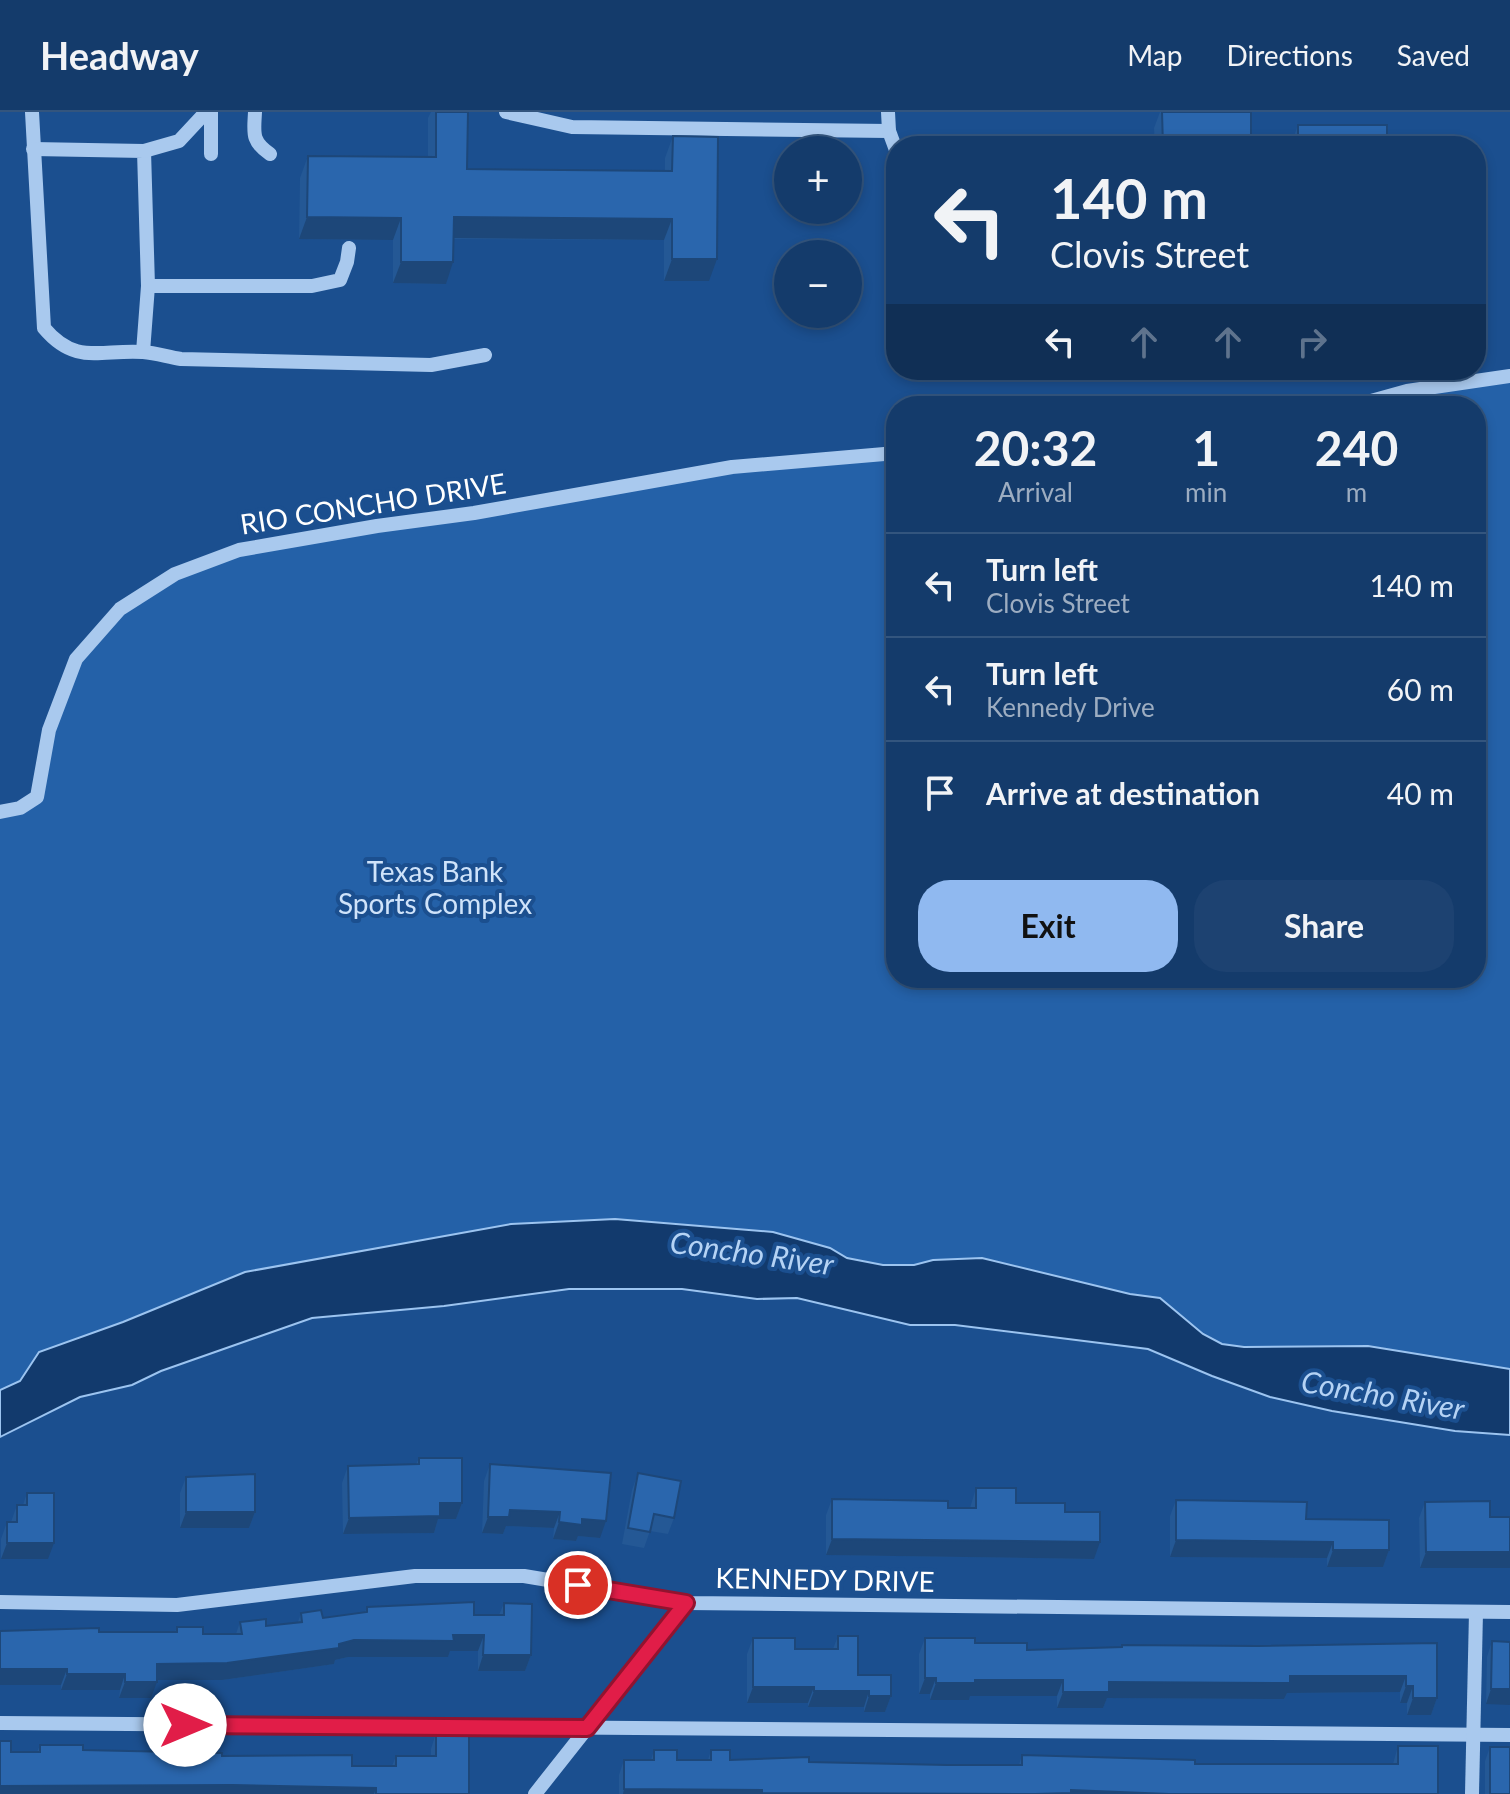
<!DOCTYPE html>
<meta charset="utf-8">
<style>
:root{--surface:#143b6b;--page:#1d4271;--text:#f1f3f6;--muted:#9dadc1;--line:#33557e;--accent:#90b9f0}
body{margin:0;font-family:Lato,sans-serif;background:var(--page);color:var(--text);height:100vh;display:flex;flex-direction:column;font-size:30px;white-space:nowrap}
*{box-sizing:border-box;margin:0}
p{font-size:26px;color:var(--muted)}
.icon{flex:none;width:44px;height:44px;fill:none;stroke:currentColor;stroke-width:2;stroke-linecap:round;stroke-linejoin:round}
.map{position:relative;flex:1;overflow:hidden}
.details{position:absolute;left:886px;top:284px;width:600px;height:592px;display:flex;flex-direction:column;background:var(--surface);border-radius:32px;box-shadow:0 4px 12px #0003,0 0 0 2px var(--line)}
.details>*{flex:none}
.hud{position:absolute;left:886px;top:24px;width:600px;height:244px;border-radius:32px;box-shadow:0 4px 12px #0003,0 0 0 2px var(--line);background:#143b6b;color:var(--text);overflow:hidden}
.controls{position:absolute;left:774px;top:24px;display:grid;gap:16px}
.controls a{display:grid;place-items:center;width:88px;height:88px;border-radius:50%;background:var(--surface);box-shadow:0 4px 12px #0003,0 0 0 2px var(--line);font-size:40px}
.pin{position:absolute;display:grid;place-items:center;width:68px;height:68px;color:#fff;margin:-34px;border:4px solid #fff;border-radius:50%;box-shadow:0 2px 8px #0007}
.me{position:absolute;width:88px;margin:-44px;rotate:90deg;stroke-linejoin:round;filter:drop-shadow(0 0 6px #0008)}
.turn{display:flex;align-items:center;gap:28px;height:168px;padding:0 32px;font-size:36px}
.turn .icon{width:104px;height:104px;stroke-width:2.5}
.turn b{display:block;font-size:56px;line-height:68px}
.lanes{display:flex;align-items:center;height:76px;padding:0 32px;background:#0003;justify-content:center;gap:40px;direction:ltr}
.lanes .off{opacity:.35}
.eta{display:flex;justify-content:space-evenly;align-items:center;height:136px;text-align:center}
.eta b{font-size:48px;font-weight:700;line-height:56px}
.cta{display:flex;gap:16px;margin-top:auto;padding:16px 32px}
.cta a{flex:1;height:92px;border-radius:32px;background:var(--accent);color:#111;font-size:32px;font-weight:700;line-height:92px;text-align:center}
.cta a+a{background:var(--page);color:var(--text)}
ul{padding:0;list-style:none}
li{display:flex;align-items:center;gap:24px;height:104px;padding:0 32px;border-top:2px solid var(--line)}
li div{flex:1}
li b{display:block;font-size:30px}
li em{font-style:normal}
header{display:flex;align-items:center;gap:48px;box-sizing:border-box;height:112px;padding:0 40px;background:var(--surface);border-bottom:2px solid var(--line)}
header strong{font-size:38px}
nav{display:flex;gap:44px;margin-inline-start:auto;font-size:28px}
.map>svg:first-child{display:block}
</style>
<header>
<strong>Headway</strong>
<nav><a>Map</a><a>Directions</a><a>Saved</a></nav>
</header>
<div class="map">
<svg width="1510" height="1682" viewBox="0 0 1510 1682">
<rect width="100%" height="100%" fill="#1b4f8f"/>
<path fill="#2461a8" d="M 1510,264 L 1510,1300 L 609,1120 L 0,1281 L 0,700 L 37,685 L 76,547 L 120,497 L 239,438 L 732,355 L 896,341 L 896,866 L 1476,866 L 1476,294 L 1353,294 Z"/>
<path fill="#123a6d" stroke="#9cc4f0" stroke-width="2" d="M 615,1107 L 773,1120 L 830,1136 L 847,1146 L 883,1153 L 914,1153 L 933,1148 L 982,1146 L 1130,1182 L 1160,1186 L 1203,1222 L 1222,1232 L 1244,1235 L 1368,1234 L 1510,1257 L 1510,1323 L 1455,1319 L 1332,1299 L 1270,1285 L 1212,1264 L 1148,1237 L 955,1213 L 910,1213 L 797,1186 L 757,1187 L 682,1177 L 569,1177 L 444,1194 L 312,1206 L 161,1259 L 132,1273 L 80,1285 L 0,1325 L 0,1278 L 20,1269 L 39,1240 L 123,1210 L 245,1160 L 511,1112 Z"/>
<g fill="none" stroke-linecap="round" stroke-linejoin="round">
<g stroke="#a9c9ee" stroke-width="14">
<path d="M 32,0 L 44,216 C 76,254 101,237 143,240 C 156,241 168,245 181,247 L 431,253 L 485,243"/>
<path d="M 211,0 L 211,42"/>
<path d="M 255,0 C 254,21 251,29 270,42"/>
<path d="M 506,0 L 572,15 L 889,19"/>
<path d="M 888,0 L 889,19 L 896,38"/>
<path d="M 33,37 L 144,39 L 148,174 L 143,240"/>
<path d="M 144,39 L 179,29 L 206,0"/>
<path d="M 148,174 L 312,174 L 340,168 L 347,150 L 349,136"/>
<path d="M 1353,294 L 1407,279 L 1510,264"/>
<path d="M 0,700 L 20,696 L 37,685 L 49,618 L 76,547 L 120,497 L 175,462 L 239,438 L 377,414 L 474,401 L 732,355 L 896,341"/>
<path d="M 0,1490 L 177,1493 L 415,1464 L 524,1464 L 686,1491 L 1510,1500"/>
<path d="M 0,1611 L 1510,1623"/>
<path d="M 535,1682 L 686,1491"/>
<path d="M 1472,1682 L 1476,1500"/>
</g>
</g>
<g fill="#245895">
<path d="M 431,0 L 468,0 L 467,57 L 665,59 L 665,46 L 673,24 L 709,169 L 664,169 L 664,128 L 454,127 L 446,172 L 393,171 L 393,128 L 299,127 L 300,66 L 308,44 L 428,45 L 428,6 Z"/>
<path d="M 1160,0 L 1251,0 L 1251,34 L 1155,34 L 1154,16 Z"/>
<path d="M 1298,13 L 1387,34 L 1292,34 L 1292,30 Z"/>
<path d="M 419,1346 L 462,1391 L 456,1407 L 438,1407 L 434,1421 L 343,1422 L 342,1371 L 348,1354 L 416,1352 Z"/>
<path d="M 490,1352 L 600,1426 L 578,1424 L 576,1429 L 553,1427 L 554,1416 L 506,1414 L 503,1422 L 482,1421 L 484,1369 Z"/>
<path d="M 638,1361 L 674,1406 L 668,1422 L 650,1419 L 644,1436 L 622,1432 L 632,1378 Z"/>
<path d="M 186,1365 L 255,1400 L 249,1416 L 180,1416 L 180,1381 Z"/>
<path d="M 976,1376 L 1016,1391 L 1065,1400 L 1094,1447 L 826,1443 L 826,1403 L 832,1387 L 948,1396 L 970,1396 Z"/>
<path d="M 27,1381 L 48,1447 L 1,1447 L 1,1427 L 7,1410 L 11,1410 L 17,1393 L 23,1393 Z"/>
<path d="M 1176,1388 L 1306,1407 L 1389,1438 L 1383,1455 L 1327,1455 L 1327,1446 L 1170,1445 L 1170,1404 Z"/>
<path d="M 1425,1390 L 1490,1405 L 1420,1456 L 1419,1406 Z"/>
<path d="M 504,1491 L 531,1543 L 525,1559 L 478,1559 L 478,1539 L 450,1539 L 448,1545 L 348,1545 L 335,1548 L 334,1552 L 222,1568 L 157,1568 L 151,1586 L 119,1586 L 120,1578 L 61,1578 L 61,1573 L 0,1573 L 99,1520 L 175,1520 L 177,1515 L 203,1522 L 236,1522 L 240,1510 L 266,1514 L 298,1510 L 301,1501 L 323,1506 L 365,1500 L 367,1495 L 474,1503 L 499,1503 Z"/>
<path d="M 838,1524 L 858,1563 L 891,1584 L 885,1600 L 864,1600 L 864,1595 L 808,1595 L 808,1591 L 747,1591 L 747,1542 L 753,1526 L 795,1537 L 833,1537 Z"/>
<path d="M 925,1526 L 1027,1538 L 1437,1531 L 1437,1586 L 1431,1603 L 1407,1603 L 1407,1591 L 1400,1591 L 1400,1580 L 1287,1581 L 1284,1587 L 1107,1586 L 1103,1596 L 1057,1596 L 1057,1584 L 970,1584 L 969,1588 L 930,1588 L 930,1582 L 919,1582 L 919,1542 Z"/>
<path d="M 1492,1529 L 1510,1530 L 1486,1592 L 1487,1545 Z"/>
<path d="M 436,1621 L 469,1682 L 0,1682 L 11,1640 L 37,1640 L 40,1633 L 83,1638 L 222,1644 L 352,1654 L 392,1654 L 396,1644 L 431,1644 L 431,1637 Z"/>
<path d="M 1398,1634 L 1438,1682 L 619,1682 L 619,1663 L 624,1648 L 651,1648 L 654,1638 L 677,1648 L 708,1648 L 711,1638 L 730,1648 L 947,1653 L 1019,1653 L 1022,1643 L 1195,1652 L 1393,1652 Z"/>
<path d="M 1490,1635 L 1510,1682 L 1485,1682 L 1485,1649 Z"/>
</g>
<g fill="#1d4779">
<path d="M 307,105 L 401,106 L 393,128 L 299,127 Z"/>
<path d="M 454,105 L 672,107 L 664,128 L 446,126 Z"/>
<path d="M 672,147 L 717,147 L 709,169 L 664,169 Z"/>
<path d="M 401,150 L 453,150 L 446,172 L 393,171 Z"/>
<path d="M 440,1391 L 462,1391 L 456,1407 L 438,1407 L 434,1421 L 343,1422 L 349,1406 Z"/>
<path d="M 510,1398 L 560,1400 L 554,1416 L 506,1414 L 503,1422 L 482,1421 L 488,1405 Z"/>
<path d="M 186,1400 L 255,1400 L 249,1416 L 180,1416 Z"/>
<path d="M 582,1407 L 606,1409 L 600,1426 L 578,1424 L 576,1429 L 553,1427 L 559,1410 Z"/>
<path d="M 832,1427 L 1100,1430 L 1094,1447 L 826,1443 Z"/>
<path d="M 1176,1428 L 1333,1430 L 1327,1446 L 1170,1445 Z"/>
<path d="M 7,1431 L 54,1431 L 48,1447 L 1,1447 Z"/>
<path d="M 1333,1438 L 1389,1438 L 1383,1455 L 1327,1455 Z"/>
<path d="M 1426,1440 L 1510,1440 L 1510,1456 L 1420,1456 Z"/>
<path d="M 453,1523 L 484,1523 L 478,1539 L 450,1539 L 448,1545 L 348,1545 L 335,1548 L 334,1552 L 222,1568 L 151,1568 L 157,1552 L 339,1532 L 354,1528 Z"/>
<path d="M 483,1543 L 531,1543 L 525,1559 L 478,1559 Z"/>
<path d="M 0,1557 L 67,1557 L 61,1573 L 0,1573 Z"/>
<path d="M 67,1562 L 125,1562 L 120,1578 L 61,1578 Z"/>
<path d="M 1290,1564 L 1406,1564 L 1400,1580 L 1287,1581 L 1284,1587 L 1107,1586 L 1103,1596 L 1057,1596 L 1063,1580 L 1109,1570 Z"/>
<path d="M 925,1566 L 936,1566 L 930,1582 L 919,1582 Z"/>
<path d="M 975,1568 L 1063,1568 L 1057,1584 L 970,1584 L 969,1588 L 930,1588 L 936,1571 Z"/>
<path d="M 125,1570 L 157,1570 L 151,1586 L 119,1586 Z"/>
<path d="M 1406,1574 L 1413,1574 L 1407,1591 L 1400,1591 Z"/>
<path d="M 753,1575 L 814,1575 L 808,1591 L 747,1591 Z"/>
<path d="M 1491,1577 L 1510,1577 L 1510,1593 L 1486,1592 Z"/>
<path d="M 814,1579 L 869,1579 L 864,1595 L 808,1595 Z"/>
<path d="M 869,1584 L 891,1584 L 885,1600 L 864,1600 Z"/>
<path d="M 1413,1586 L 1437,1586 L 1431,1603 L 1407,1603 Z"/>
<path d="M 232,1673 L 376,1676 L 374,1682 L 0,1682 L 0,1674 Z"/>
<path d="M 624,1677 L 762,1678 L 761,1682 L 623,1682 Z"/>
<path d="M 1071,1678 L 1169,1682 L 762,1682 L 762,1681 Z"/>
</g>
<g fill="#2a66ad" stroke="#1d4779" stroke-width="2">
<path d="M 436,0 L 468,0 L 467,57 L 672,59 L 673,24 L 718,25 L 717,147 L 672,147 L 672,107 L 454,105 L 453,150 L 401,150 L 401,106 L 307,105 L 308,44 L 436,45 Z"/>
<path d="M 1162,0 L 1251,0 L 1251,34 L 1163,34 Z"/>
<rect x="1298" y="13" width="89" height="21"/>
<path d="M 419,1346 L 462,1346 L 462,1391 L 440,1391 L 440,1404 L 349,1406 L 348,1354 L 419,1352 Z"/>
<path d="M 490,1352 L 611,1361 L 606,1409 L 582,1407 L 582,1413 L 559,1410 L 560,1400 L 510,1398 L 509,1405 L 488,1405 Z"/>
<path d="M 638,1361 L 681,1369 L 674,1406 L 654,1402 L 650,1420 L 628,1416 Z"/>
<path d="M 255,1362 L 255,1400 L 186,1400 L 186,1365 Z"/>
<path d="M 976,1376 L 1016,1376 L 1016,1391 L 1065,1391 L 1065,1400 L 1100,1400 L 1100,1430 L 832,1427 L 832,1387 L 948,1389 L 948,1396 L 976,1396 Z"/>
<path d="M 27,1381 L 54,1381 L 54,1431 L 7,1431 L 7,1410 L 17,1410 L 17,1393 L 27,1393 Z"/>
<path d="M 1176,1388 L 1307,1390 L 1306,1407 L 1389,1408 L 1389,1438 L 1333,1438 L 1333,1430 L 1176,1428 Z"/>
<path d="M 1490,1389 L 1490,1405 L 1510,1405 L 1510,1440 L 1426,1440 L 1425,1390 Z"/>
<path d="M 474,1490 L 474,1503 L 504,1503 L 504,1491 L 532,1492 L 531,1543 L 483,1543 L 484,1523 L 453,1523 L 454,1529 L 354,1528 L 339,1532 L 339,1536 L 227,1551 L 157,1552 L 157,1570 L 125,1570 L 125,1562 L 67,1562 L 67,1557 L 0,1557 L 0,1519 L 99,1516 L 99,1520 L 177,1520 L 177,1515 L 203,1515 L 203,1522 L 242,1522 L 240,1510 L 266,1507 L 266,1514 L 302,1510 L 301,1501 L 321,1498 L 323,1506 L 367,1500 L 367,1495 Z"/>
<path d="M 838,1524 L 858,1524 L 858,1563 L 891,1563 L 891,1584 L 869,1584 L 869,1579 L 814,1579 L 814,1575 L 753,1575 L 753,1526 L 795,1526 L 795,1537 L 838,1537 Z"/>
<path d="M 925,1526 L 975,1526 L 975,1531 L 1027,1531 L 1027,1538 L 1122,1535 L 1122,1533 L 1257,1534 L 1437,1531 L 1437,1586 L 1413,1586 L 1413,1574 L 1406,1574 L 1406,1564 L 1290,1564 L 1290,1571 L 1109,1570 L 1109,1580 L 1063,1580 L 1063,1568 L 975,1568 L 975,1571 L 936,1571 L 936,1566 L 925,1566 Z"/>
<path d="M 1492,1529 L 1510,1530 L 1510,1577 L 1491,1577 Z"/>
<path d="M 436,1621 L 469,1621 L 469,1682 L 376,1682 L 376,1676 L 232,1673 L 0,1674 L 0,1629 L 11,1629 L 11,1640 L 40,1640 L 40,1633 L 83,1633 L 83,1638 L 222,1641 L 222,1644 L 352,1643 L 352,1654 L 396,1654 L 396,1644 L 436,1644 Z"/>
<path d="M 1398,1634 L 1438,1634 L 1438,1682 L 1169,1682 L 1071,1678 L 1071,1681 L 1035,1682 L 762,1681 L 762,1678 L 624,1677 L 624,1648 L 654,1648 L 654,1638 L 677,1638 L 677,1648 L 711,1648 L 711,1638 L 730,1638 L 730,1648 L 809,1645 L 809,1650 L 947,1653 L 1022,1653 L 1022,1643 L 1195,1648 L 1195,1652 L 1398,1652 Z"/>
<rect x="1490" y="1635" width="20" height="47"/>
</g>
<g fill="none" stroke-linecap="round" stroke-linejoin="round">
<defs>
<path id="route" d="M 185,1613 L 587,1616 L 686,1491 L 578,1473"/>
</defs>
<use href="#route" stroke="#92132f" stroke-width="20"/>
<use href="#route" stroke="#e11d48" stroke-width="14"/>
</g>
<g text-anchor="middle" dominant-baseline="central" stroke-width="8" stroke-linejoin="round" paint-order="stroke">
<g font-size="28" fill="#fff" stroke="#1b4f8f">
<text transform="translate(373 391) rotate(-9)">RIO CONCHO DRIVE</text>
<text transform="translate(825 1467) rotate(1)">KENNEDY DRIVE</text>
</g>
<g font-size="28" fill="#cfe3fa" stroke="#1b4f8f">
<text x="435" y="759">Texas Bank<tspan x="435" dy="32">Sports Complex</tspan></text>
</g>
<g font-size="30" font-style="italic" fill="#b5d3f5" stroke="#1b4f8f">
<text transform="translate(752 1140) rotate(8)">Concho River</text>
<text transform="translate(1383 1282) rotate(10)">Concho River</text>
</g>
</g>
</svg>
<div class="controls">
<a>+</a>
<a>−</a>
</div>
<div class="pin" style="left:578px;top:1473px;background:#d93025"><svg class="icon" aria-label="arrive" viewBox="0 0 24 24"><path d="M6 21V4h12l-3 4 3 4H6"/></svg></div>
<svg class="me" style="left:185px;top:1613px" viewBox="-20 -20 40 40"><circle r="19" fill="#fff"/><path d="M0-13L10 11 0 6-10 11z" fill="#e11d48"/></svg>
<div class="hud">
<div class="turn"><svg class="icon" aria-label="left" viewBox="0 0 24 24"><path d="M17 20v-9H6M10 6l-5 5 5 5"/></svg><div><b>140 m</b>Clovis Street</div></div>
<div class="lanes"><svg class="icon" aria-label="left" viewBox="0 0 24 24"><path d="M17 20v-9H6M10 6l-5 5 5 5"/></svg><svg class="icon off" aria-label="ahead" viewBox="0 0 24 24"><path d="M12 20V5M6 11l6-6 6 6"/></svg><svg class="icon off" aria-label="ahead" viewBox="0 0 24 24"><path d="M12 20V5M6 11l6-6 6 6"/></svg><svg class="icon off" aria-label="right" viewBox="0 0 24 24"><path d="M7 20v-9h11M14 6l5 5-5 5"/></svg></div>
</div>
<section class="details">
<div class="eta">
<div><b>20:32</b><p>Arrival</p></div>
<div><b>1</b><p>min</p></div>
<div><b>240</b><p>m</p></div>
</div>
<ul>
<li><svg class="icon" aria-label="left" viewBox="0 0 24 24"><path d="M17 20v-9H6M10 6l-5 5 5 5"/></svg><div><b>Turn left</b><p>Clovis Street</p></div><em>140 m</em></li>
<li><svg class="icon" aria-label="left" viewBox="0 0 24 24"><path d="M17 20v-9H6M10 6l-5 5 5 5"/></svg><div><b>Turn left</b><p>Kennedy Drive</p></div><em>60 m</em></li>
<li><svg class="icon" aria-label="arrive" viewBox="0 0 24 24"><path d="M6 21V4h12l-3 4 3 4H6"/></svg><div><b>Arrive at destination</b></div><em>40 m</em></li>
</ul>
<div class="cta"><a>Exit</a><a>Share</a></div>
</section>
</div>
